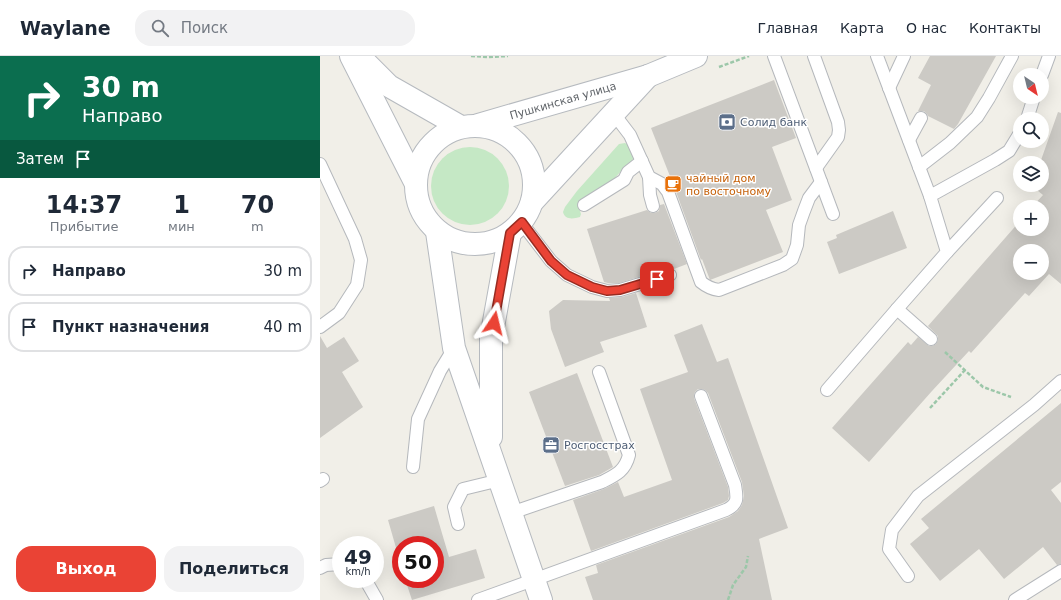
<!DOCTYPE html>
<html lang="ru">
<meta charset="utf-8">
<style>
:root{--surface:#fff;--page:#f2f2f3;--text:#1f2937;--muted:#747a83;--line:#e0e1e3;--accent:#ea4335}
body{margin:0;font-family:"DejaVu Sans",sans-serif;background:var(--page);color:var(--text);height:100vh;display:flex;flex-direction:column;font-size:15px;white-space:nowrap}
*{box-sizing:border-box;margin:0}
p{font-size:13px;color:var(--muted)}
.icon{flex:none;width:22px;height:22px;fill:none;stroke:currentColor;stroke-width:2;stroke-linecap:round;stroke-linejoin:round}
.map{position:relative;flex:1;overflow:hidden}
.side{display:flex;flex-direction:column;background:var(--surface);width:320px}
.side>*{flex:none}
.hud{background:#0b6e4f;color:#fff;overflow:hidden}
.needle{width:26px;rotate:145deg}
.buttons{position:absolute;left:693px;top:12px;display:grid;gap:8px}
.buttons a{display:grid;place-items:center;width:36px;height:36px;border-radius:50%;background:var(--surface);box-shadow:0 4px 16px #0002;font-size:20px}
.speed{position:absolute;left:12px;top:480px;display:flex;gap:8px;font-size:20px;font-weight:700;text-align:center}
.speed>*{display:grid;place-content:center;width:52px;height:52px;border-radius:50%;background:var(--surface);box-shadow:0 4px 16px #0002;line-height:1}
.speed small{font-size:10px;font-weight:400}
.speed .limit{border:6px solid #d22;background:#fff;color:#111}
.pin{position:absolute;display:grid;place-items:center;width:34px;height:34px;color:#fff;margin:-17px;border-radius:8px;box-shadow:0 2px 6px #0006}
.me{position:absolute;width:44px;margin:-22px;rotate:10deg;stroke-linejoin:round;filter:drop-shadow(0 0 3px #0008)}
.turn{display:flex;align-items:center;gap:14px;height:84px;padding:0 16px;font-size:18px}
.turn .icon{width:52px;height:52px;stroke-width:2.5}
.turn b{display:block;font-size:28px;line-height:34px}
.then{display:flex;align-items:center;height:38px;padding:0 16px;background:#0003;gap:8px;font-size:15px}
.eta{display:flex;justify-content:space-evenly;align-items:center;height:68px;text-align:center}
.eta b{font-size:24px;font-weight:800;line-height:28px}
.primary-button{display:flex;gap:8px;margin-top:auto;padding:8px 16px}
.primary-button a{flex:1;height:46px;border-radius:16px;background:var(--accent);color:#fff;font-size:16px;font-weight:800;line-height:46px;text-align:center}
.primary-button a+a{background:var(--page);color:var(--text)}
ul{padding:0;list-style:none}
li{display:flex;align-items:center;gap:12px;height:50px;margin:0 8px 6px;padding:0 8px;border:2px solid var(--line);border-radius:16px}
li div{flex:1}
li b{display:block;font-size:15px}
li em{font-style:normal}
header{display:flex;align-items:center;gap:24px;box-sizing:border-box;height:56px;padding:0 20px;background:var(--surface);border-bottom:1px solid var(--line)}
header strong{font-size:19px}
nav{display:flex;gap:22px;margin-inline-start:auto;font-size:14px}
.search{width:280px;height:36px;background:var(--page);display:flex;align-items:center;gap:10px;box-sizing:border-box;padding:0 14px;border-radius:16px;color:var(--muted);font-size:15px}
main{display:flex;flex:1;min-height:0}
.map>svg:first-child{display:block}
</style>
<header>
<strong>Waylane</strong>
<div class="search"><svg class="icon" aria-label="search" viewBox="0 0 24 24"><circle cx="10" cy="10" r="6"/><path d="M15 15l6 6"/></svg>Поиск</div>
<nav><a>Главная</a><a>Карта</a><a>О нас</a><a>Контакты</a></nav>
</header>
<main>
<section class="side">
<div class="hud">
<div class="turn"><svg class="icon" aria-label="right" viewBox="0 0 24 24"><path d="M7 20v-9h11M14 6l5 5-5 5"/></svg><div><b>30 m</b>Направо</div></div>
<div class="then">Затем<svg class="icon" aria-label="arrive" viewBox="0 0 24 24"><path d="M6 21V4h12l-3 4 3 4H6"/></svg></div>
</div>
<div class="eta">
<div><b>14:37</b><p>Прибытие</p></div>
<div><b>1</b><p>мин</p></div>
<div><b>70</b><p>m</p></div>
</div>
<ul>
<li><svg class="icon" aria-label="right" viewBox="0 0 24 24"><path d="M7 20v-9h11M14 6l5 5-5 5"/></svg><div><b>Направо</b></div><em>30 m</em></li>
<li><svg class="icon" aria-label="arrive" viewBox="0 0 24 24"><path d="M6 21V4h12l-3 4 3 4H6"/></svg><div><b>Пункт назначения</b></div><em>40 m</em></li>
</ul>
<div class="primary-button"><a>Выход</a><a>Поделиться</a></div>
</section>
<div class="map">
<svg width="741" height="544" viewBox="0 0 741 544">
<rect width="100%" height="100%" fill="#f1efe8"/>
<g fill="#c5e8c5">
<path d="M 305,87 L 308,89 L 314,101 L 312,105 L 303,113 L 292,125 L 259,152 L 261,158 L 260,161 C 253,163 245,164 243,156 L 245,151 L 257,135 L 299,88 Z"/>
<circle cx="150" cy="130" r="39"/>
</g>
<g fill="#cccac5" fill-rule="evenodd">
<path d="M 610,0 L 676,0 L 638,68 L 634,73 L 608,60 L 607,58 L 604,55 L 598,55 L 611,29 L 598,22 Z"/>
<path d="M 454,24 L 476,82 L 452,91 L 472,144 L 446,154 L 463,196 L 390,224 L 382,203 L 381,204 L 355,133 L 331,72 Z"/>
<path d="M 738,56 L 741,57 L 741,228 L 729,218 L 709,240 L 705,237 L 651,297 L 649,295 L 612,335 L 549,406 L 512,372 L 588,286 L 591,289 L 598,281 L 609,290 L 613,290 L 616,288 L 618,284 L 618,280 L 608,270 L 700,165 L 700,173 L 722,173 L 722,151 L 712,151 L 723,139 L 712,130 L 722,129 L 722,107 L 720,107 ZM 700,195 L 722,195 L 722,217 L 700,217 Z"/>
<path d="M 344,148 L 367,208 L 354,213 L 348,212 L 299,227 L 288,227 L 284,226 L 267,173 L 327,154 L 331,157 L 335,157 L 339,155 L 340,149 Z"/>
<path d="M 573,155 L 587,192 L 519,218 L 507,186 L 517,182 L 516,179 Z"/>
<path d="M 316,237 L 327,271 L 280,286 L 284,296 L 245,311 L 231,273 L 229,255 L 243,244 L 290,245 L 289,242 L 302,241 Z"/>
<path d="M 382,268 L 397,306 L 408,302 L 468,472 L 439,483 L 452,544 L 273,544 L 265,521 L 278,517 L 276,509 L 409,461 L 418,455 L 422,449 L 424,440 L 422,426 L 388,337 L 385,334 L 382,333 L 378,333 L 375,336 L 374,339 L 374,342 L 408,431 L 409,440 L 408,444 L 403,447 L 271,495 L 253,444 L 284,433 L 298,426 L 304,441 L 352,424 L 320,333 L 368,316 L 354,279 Z"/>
<path d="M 0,280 L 7,292 L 24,281 L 39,305 L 22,316 L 43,351 L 0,382 Z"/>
<path d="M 257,317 L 293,411 L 279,419 L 245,430 L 209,336 Z"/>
<path d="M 741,347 L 741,426 L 731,434 L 741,447 L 741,508 L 737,509 L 723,491 L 684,523 L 659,493 L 620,525 L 590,488 L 609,472 L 601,463 Z"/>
<path d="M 114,450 L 129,501 L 156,493 L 165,522 L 92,544 L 85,523 L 115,523 L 115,489 L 81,489 L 81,509 L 68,464 Z"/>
</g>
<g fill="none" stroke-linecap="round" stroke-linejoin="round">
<defs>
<g id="lane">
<path d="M 454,0 L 513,158"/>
<path d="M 494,0 L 518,66 L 519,74 L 518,81 L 496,112"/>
<path d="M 557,0 L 610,140"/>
<path d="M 722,19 L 729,0"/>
<path d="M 569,32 L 584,0"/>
<path d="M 294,58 L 310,79 L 329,121 L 342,128 L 348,136 L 381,226 C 387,231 391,233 399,234 L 463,209 L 472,203 L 477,189 L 479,169 L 484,155 L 489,142 L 501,126"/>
<path d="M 707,63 L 714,41"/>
<path d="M 589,84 L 601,62"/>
<path d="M 0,108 L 35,183 L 41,204 L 37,229 L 19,257 L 0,271"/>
<path d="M 599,111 L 630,87 L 657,61 L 669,42 L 692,0"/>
<path d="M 329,121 L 330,139 L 333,150"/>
<path d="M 264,149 L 304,124 L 308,116 L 322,105"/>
<path d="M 201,166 L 231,205 L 247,219 L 272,231 L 287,235 L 300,234 L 350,219"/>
<path d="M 627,196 L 677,142"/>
<path d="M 577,253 L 611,283"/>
<path d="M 507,334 L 577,253 L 627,196 L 610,140 L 675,104 L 689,95 L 700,77"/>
<path d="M 93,411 L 98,363 L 120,315 L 134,292"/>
<path d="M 0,425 L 3,423"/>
<path d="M 191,457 L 282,426 C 296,419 305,415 309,399 L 279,316"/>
<path d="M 138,468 L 134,451 L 143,433 L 180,424"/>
<path d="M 0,512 L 6,509 L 21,508"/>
<path d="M 588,520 L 569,493 L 572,474 L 598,440 L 714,349 L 741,325"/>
<path d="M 45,523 L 57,544"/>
<path d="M 158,544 L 406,454 C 419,448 417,441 415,429 L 381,340"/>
<path d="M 695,544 L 741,515"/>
</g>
<g id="secondary">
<path d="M 31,0 L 95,126"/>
<path d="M 39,0 L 69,30 L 141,71"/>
<path d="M 158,69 L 328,20 L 376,0"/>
<circle cx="155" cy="129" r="59"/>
<path d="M 212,146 L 328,20"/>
<path d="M 117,176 L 134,292 L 221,544"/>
<path d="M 171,381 L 171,282 L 190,177"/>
</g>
</defs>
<use href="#lane" stroke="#b5b8bc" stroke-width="14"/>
<use href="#secondary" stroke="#b6babf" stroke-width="24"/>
<g stroke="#9cc7a9" stroke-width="2.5" stroke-dasharray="4 2" stroke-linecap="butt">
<path d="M 151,0 L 168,1 L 188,0"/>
<path d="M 399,11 L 429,0"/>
<path d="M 625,296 L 663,331 L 691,341"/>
<path d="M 610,352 L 645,314"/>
<path d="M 408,544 L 413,529 L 426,511 L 428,500"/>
</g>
<use href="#lane" stroke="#fff" stroke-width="12"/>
<use href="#secondary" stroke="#fff" stroke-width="22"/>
</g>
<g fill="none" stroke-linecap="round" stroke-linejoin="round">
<defs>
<path id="route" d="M 174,267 L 190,177 L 202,166 L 231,205 L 247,219 L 272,231 L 287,235 L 300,234 L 337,223"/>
</defs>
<use href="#route" stroke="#982c22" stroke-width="10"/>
<use href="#route" stroke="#ea4335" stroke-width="7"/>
</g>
<defs>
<symbol id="bank-square" viewBox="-11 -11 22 22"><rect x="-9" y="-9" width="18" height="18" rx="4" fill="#5c6f8a" stroke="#fff"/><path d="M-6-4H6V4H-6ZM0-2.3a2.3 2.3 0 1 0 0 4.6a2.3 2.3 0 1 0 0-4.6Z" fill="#fff"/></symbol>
<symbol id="cafe-square" viewBox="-11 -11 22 22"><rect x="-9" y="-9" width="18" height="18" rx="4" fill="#e8710a" stroke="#fff"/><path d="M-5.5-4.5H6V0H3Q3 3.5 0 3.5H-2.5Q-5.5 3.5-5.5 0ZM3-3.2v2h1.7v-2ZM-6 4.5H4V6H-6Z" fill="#fff"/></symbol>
<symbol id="office-square" viewBox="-11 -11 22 22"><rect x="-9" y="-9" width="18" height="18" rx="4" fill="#5c6f8a" stroke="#fff"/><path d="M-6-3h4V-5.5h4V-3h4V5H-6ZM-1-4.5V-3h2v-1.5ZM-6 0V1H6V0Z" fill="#fff"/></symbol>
</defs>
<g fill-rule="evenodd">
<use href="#bank-square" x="397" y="56" width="20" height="20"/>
<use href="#cafe-square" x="343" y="118" width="20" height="20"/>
<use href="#office-square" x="221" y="379" width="20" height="20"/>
</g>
<g text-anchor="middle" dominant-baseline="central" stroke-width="3" stroke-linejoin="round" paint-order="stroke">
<g font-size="11" fill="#5f6368" stroke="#fff">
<text transform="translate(243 45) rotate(-16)">Пушкинская улица</text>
</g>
<g font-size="11" fill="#4e5e75" stroke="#fff" text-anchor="start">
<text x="420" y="66">Солид банк</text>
<text x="244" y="389">Росгосстрах</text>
</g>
<g font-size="11" fill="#c56008" stroke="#fff" text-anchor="start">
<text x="366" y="122">чайный дом<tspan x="366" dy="13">по восточному</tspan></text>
</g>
</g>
</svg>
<div class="buttons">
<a><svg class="needle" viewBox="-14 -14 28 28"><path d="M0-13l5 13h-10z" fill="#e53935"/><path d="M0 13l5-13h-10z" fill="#747a83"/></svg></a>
<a><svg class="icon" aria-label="search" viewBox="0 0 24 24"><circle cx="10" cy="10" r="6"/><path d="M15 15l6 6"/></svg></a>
<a><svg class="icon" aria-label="layers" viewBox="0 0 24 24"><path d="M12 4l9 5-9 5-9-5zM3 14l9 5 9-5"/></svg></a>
<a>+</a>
<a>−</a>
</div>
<div class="speed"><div>49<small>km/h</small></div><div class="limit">50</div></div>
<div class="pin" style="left:337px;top:223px;background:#d93025"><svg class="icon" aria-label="arrive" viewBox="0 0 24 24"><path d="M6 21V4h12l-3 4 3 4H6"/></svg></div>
<svg class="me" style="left:174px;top:267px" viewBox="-20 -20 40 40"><path d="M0-17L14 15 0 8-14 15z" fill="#ea4335" stroke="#fff" stroke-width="4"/></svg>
</div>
</main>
